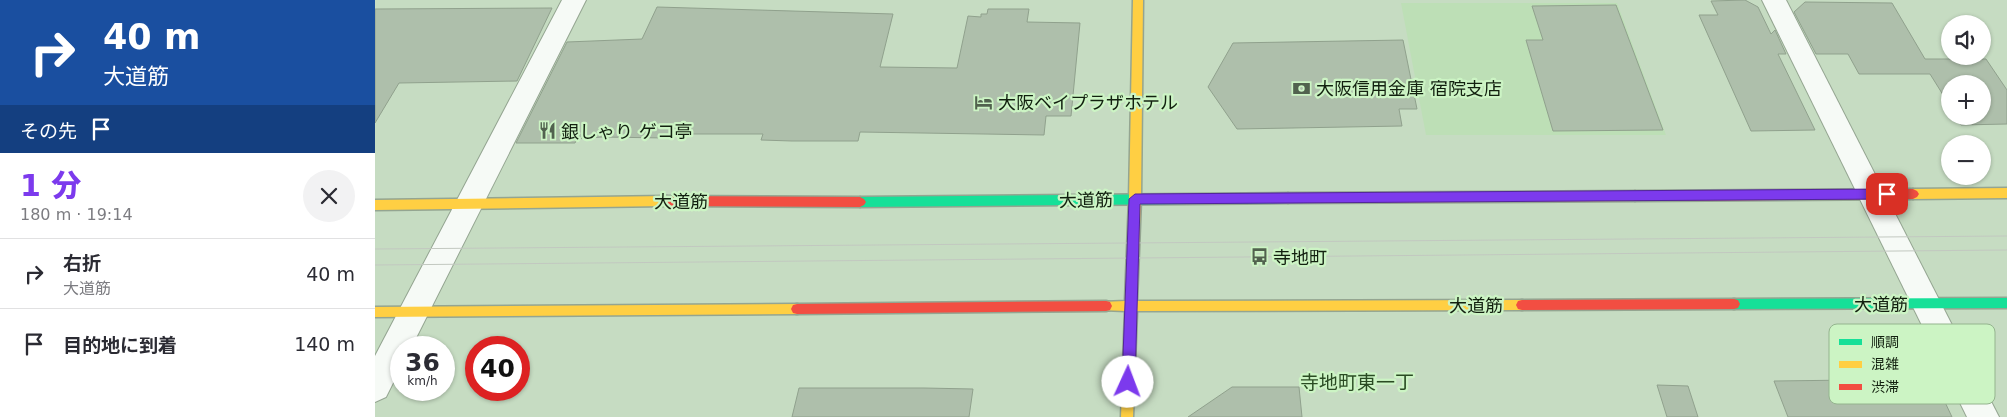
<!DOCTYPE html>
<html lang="ja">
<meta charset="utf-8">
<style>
:root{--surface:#fff;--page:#f2f2f3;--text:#2b2b33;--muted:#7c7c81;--line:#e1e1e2;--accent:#7c3aed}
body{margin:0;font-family:"DejaVu Sans","Noto Sans JP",sans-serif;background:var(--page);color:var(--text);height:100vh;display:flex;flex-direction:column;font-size:19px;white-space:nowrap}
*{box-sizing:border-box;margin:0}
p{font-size:16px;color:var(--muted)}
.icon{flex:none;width:28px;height:28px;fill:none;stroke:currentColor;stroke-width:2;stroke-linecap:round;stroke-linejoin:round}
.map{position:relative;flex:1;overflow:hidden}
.sheet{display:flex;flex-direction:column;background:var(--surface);width:375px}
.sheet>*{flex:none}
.hud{background:#1a4fa0;color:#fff;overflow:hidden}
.buttons{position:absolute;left:1566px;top:15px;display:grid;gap:10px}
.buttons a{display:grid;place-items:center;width:50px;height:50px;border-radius:50%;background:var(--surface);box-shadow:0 1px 4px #0004;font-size:25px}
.speed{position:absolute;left:15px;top:336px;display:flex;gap:10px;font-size:25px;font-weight:700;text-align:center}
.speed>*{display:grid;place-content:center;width:65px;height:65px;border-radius:50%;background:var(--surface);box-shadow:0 1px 4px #0004;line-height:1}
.speed small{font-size:12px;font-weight:400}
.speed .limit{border:8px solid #d22;background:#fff;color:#111}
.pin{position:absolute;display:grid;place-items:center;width:42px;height:42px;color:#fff;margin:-21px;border-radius:10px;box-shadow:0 2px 8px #0006}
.me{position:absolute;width:55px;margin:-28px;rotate:2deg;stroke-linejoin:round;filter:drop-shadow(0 0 4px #0008)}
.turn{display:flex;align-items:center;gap:18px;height:105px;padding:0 20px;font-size:22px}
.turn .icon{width:65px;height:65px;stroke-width:2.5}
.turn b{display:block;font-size:35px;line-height:42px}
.then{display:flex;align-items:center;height:48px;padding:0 20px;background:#0003;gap:10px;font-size:19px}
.round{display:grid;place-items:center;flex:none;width:52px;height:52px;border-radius:26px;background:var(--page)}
.overview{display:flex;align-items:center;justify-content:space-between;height:85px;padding:0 20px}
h1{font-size:30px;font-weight:800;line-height:38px;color:var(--accent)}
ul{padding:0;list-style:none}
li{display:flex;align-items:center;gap:15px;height:70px;padding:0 20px;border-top:1px solid var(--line)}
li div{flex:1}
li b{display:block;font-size:19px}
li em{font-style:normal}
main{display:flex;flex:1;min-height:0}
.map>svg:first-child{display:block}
</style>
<main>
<section class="sheet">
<div class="hud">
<div class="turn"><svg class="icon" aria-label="right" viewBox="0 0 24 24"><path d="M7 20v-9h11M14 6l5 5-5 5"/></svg><div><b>40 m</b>大道筋</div></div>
<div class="then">その先<svg class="icon" aria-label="arrive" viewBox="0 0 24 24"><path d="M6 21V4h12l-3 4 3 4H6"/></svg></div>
</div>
<div class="overview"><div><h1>1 分</h1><p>180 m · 19:14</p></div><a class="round"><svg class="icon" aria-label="close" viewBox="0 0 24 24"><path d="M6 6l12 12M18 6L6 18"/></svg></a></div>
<ul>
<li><svg class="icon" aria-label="right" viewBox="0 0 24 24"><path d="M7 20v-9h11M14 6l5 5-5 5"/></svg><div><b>右折</b><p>大道筋</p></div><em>40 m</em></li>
<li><svg class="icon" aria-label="arrive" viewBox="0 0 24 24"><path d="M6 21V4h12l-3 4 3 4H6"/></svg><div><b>目的地に到着</b></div><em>140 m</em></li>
</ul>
</section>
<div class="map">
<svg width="1632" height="417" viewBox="0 0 1632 417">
<rect width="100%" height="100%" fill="#c6dcc2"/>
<path fill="#bddfb6" d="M 1026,3 L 1242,3 L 1291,135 L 1051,135 Z"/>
<g fill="#aebfab" stroke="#90a18d">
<path d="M 1370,0 L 1383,7 L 1396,34 L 1400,30 L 1411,54 L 1403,54 L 1440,130 L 1376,131 L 1324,15 L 1343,15 L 1336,1 Z"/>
<path d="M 1430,2 L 1517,3 L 1550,59 L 1611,59 L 1632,90 L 1632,124 L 1586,125 L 1581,116 L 1608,116 L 1608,84 L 1575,84 L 1575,106 L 1555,74 L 1484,74 L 1473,54 L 1441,54 L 1419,12 Z"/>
<path d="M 1241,5 L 1288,130 L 1178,131 L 1151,40 L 1168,40 L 1157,6 Z"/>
<path d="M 282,7 L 518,14 L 505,67 L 582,68 L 593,16 L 606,17 L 606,14 L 612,14 L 613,9 L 654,9 L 652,22 L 705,23 L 696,116 L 671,116 L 669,135 L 485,132 L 483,141 L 417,141 L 386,140 L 388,134 L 293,134 L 291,138 L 227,137 L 202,139 L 200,143 L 141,143 L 192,42 L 267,39 Z"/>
<path d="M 177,8 L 142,81 L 24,83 L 0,123 L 0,9 Z"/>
<path d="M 1028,40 L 1042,109 L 1024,109 L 1027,126 L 862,129 L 833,87 L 858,43 Z"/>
<path d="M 1559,379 L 1577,417 L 1413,417 L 1399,381 Z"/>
<path d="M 1282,385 L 1313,386 L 1323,417 L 1292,417 Z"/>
<path d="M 857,387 L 924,387 L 927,417 L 813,417 Z"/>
<path d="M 424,388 L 549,388 L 598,389 L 594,417 L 417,417 Z"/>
</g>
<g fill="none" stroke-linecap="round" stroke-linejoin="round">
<defs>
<g id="street">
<path d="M 187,0 L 211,0 L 36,348 L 26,348 L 26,367 L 11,397 L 0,402 L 0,356 Z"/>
<path d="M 1387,0 L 1411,0 L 1624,417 L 1592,417 Z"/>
</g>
<g id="fast">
<path d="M 913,193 L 917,195 L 919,198 L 917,201 L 913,203 L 485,207 L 481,205 L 479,202 L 481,199 L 485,197 Z"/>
<path d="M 1632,298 L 1632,308 L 1359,309 L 1355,308 L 1353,304 L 1355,300 L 1359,299 Z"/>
</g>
<g id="slow">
<path d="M 758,0 L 768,0 L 766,199 L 762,301 L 1147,300 L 1151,301 L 1153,305 L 1151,309 L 1147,310 L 762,311 L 758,417 L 746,417 L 750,311 L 727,310 L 725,306 L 727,302 L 750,301 L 754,199 Z"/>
<path d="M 1632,188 L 1632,198 L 1538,199 L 1534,197 L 1532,194 L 1534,191 L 1538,189 Z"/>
<path d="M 1260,191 L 1264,193 L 1266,196 L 1264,199 L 1260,201 L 913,203 L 909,201 L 907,198 L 909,195 L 913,193 Z"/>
<path d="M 292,196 L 296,198 L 298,201 L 296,204 L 292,206 L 0,210 L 0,200 Z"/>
<path d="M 422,304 L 426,305 L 428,309 L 426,313 L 422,314 L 0,317 L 0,307 Z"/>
</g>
<g id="jam">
<path d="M 1538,189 L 1542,191 L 1544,194 L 1542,197 L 1538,199 L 1260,201 L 1256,199 L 1254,196 L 1256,193 L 1260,191 Z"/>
<path d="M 292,196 L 485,197 L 489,199 L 491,202 L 489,205 L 485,207 L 292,206 L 288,204 L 286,201 L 288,198 Z"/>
<path d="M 1359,299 L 1363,300 L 1365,304 L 1363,308 L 1359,309 L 1147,310 L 1143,309 L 1141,305 L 1143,301 L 1147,300 Z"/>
<path d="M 731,301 L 735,302 L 737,306 L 735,310 L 731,311 L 422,314 L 418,313 L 416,309 L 418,305 L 422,304 Z"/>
</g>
</defs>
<use href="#street" stroke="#94a591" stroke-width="2"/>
<use href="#fast" stroke="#94a591" stroke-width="3"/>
<use href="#slow" stroke="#94a591" stroke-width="3"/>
<use href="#jam" stroke="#94a591" stroke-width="3"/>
<use href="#street" fill="#f6faf6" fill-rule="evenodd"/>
<use href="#fast" fill="#16e098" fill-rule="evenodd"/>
<use href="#slow" fill="#ffcf43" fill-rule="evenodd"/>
<use href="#jam" fill="#f24e42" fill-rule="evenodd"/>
<g stroke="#c2c8c0" stroke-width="1">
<path d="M 0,249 L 1632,236"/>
<path d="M 0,265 L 1632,250"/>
</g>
</g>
<path fill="#7c3aed" stroke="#51269a" d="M 1512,189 L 1518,194 L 1512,199 L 765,204 L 760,382 L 758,386 L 753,388 L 749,386 L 747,382 L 754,199 L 760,194 Z"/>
<defs>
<symbol id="bank-bare" viewBox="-9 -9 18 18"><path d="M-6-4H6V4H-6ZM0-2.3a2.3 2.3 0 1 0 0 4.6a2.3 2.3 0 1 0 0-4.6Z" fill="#51624e" stroke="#ccf4c4" stroke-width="2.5" paint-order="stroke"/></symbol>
<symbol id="hotel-bare" viewBox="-9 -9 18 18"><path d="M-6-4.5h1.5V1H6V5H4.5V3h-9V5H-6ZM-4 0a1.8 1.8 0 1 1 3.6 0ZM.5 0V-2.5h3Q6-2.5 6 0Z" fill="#51624e" stroke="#ccf4c4" stroke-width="2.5" paint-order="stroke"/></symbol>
<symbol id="restaurant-bare" viewBox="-9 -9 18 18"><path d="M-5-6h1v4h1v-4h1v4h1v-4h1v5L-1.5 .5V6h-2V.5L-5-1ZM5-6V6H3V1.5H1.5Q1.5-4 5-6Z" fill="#51624e" stroke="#ccf4c4" stroke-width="2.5" paint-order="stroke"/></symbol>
<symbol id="bus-bare" viewBox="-9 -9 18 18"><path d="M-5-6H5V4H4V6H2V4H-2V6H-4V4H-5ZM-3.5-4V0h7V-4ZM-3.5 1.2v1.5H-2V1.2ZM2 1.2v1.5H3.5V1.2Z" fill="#51624e" stroke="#ccf4c4" stroke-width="2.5" paint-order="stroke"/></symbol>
</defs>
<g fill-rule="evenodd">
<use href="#bank-bare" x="914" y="76" width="25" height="25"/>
<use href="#hotel-bare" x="596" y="90" width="25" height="25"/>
<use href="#restaurant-bare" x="160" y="118" width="25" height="25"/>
<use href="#bus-bare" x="872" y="244" width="25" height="25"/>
</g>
<g text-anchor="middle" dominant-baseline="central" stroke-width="4.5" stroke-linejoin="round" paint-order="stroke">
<g font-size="18" fill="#12200f" stroke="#ccf4c4" text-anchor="start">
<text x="941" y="88">大阪信用金庫 宿院支店</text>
<text x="623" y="102">大阪ベイプラザホテル</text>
<text x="186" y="131">銀しゃり ゲコ亭</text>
<text x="898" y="257">寺地町</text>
</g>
<g font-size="18" fill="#12200f" stroke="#ccf4c4">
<text transform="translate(711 200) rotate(-1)">大道筋</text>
<text x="306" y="201">大道筋</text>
<text x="1506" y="304">大道筋</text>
<text x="1101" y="305">大道筋</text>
</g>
<g font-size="19" fill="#2a4b23" stroke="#ccf4c4">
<text x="982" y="382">寺地町東一丁</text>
</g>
</g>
<rect x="1454" y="324" width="166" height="80" rx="8" fill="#ccf4c4" stroke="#94b48e" stroke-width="1"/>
<rect x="1464" y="339" width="23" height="6" fill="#16e098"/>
<rect x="1464" y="361" width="23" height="7" fill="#ffcf43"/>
<rect x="1464" y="384" width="23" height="6" fill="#f24e42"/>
<g font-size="14" fill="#12200f">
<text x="1496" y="347">順調</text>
<text x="1496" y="369">混雑</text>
<text x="1496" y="392">渋滞</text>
</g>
</svg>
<div class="buttons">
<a><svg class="icon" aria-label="sound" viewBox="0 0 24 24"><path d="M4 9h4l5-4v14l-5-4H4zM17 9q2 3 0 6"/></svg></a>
<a>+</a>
<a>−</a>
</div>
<div class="speed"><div>36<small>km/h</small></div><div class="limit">40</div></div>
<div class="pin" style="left:1512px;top:194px;background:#d93025"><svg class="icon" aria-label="arrive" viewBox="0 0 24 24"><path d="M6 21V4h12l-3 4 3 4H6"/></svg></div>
<svg class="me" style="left:753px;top:382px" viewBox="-20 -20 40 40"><circle r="19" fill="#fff"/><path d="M0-13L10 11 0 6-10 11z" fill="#7c3aed"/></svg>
</div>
</main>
